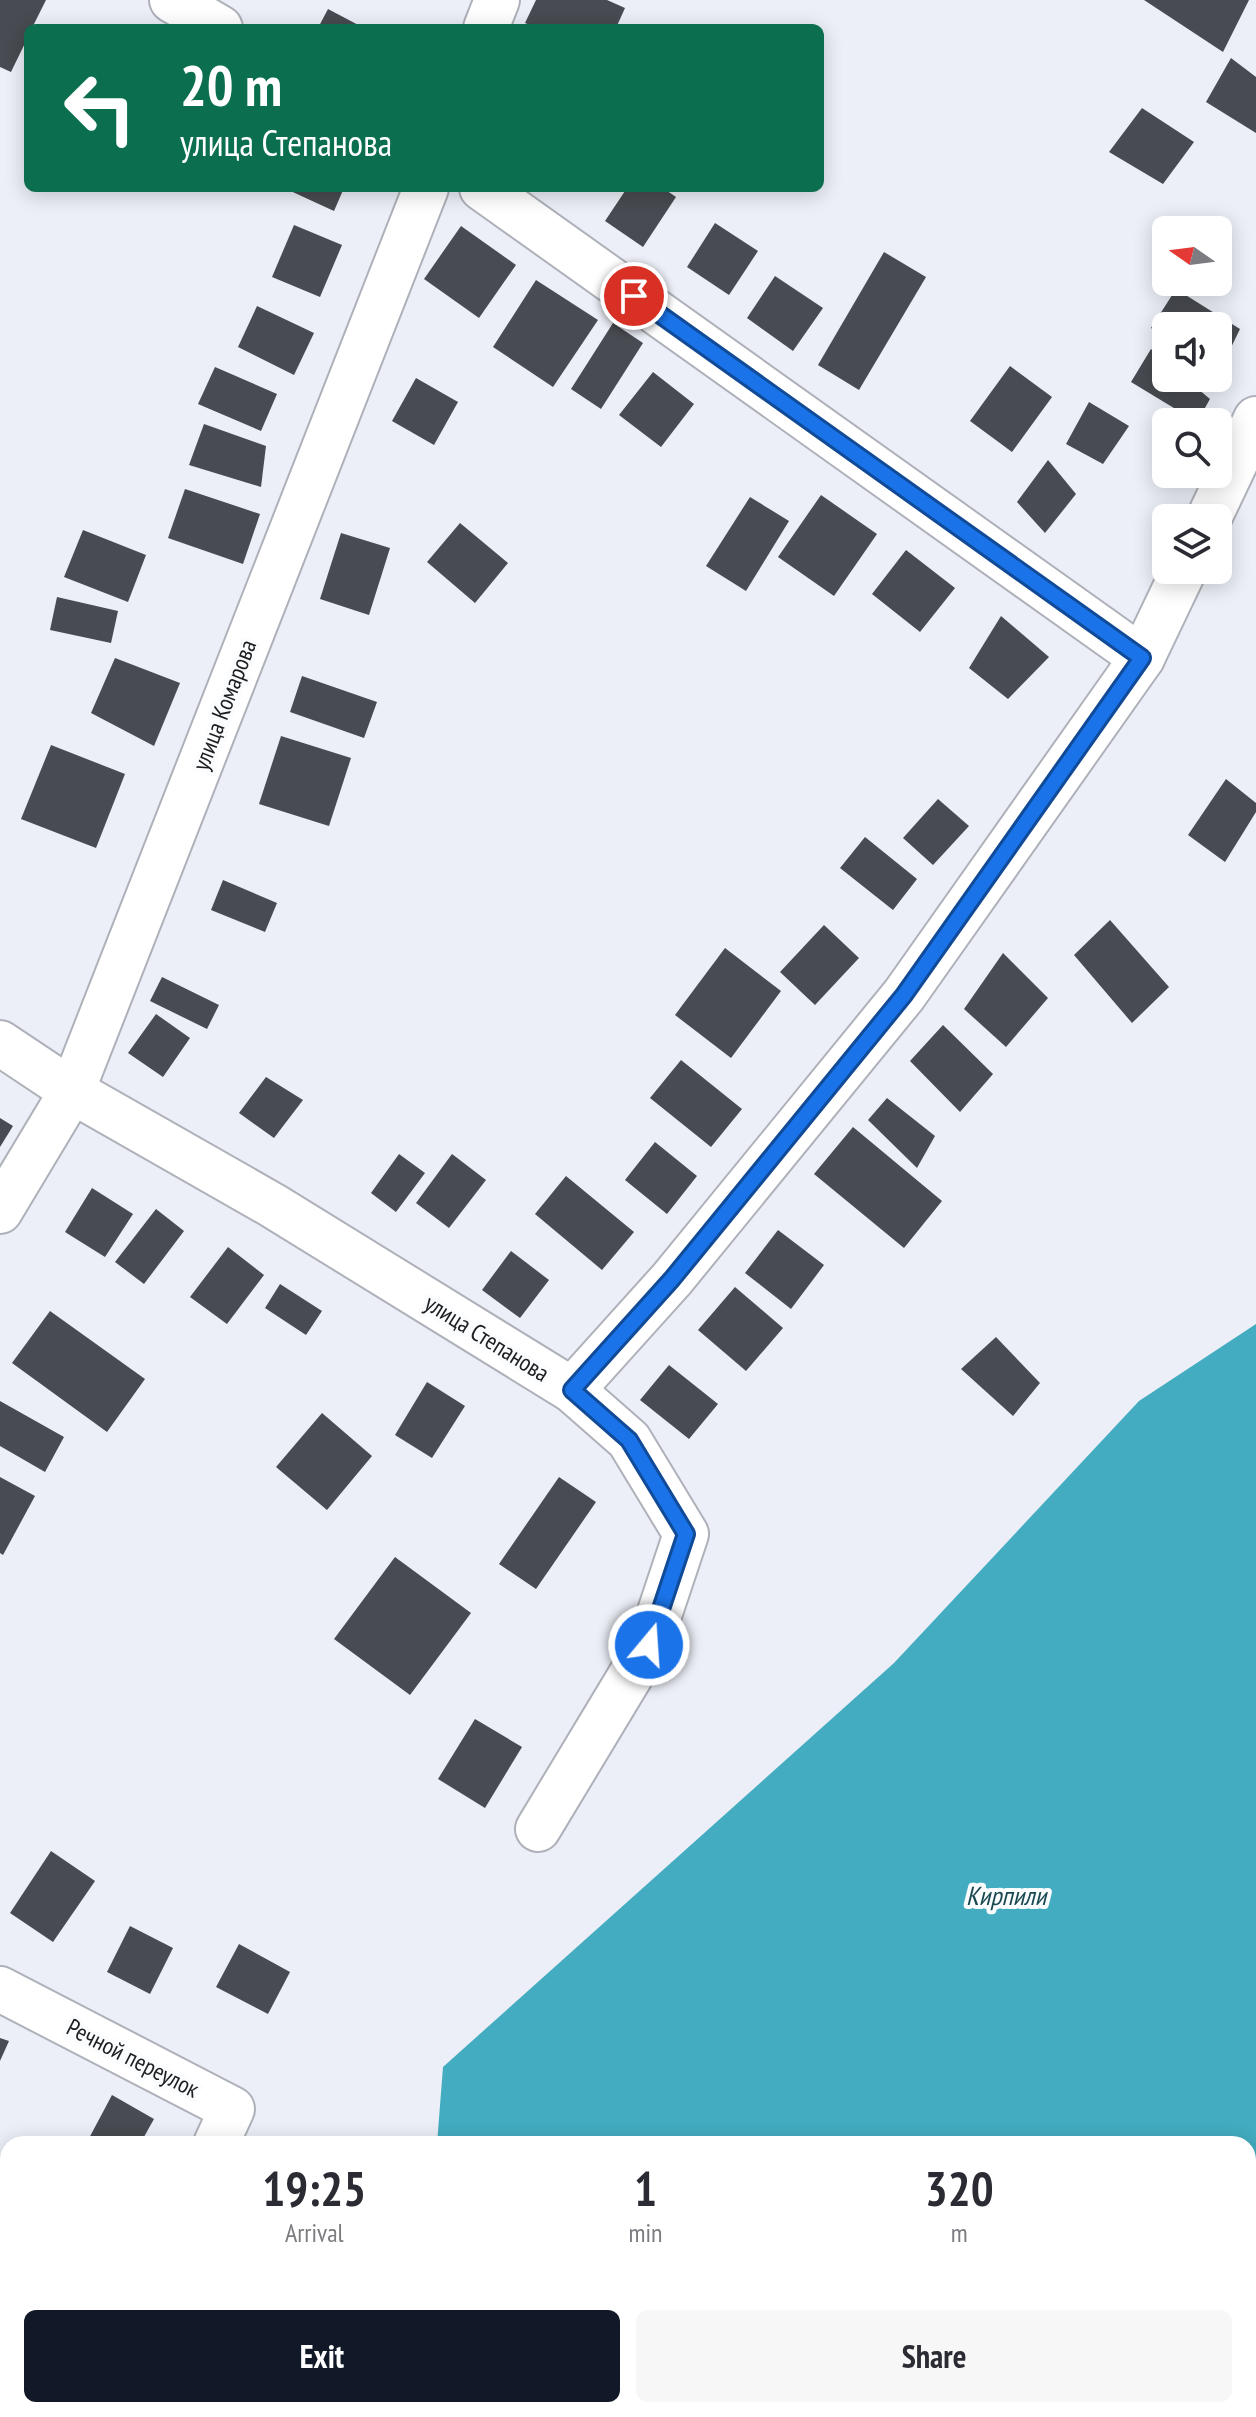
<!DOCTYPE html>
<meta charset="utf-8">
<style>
:root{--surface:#fff;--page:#f7f7f7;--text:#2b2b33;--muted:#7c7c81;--accent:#111827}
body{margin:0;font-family:"PT Sans Narrow",sans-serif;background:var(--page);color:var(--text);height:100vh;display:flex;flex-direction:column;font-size:30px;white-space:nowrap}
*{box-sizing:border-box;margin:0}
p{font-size:26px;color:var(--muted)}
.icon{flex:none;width:44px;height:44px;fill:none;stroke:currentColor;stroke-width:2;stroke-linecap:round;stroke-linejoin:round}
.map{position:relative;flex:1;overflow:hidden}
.side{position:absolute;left:0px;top:2136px;width:1256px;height:282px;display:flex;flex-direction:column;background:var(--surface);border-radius:24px 24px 0 0;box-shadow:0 4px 20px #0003}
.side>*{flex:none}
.top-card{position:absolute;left:24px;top:24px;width:800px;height:168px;border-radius:12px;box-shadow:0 4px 20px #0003;background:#0b6e4f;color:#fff;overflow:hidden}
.needle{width:52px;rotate:284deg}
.tools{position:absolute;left:1152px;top:216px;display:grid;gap:16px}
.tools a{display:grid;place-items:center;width:80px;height:80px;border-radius:12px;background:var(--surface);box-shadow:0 4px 20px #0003;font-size:40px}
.pin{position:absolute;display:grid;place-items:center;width:68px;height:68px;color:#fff;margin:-34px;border:4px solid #fff;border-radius:50%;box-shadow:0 2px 8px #0007}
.me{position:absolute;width:88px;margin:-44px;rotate:18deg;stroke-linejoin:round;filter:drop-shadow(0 0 6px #0008)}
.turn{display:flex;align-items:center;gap:28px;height:168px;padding:0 24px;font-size:36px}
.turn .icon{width:104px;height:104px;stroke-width:2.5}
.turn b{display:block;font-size:56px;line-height:68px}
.eta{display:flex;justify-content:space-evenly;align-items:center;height:136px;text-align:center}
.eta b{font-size:48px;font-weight:600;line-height:56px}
.action{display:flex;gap:16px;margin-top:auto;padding:16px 24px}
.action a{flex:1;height:92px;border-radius:12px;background:var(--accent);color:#fff;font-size:32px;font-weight:600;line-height:92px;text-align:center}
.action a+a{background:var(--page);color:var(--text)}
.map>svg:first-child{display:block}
</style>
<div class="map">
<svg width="1256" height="2417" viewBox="0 0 1256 2417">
<rect width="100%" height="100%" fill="#eceff7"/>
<path fill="#43acc0" d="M 1256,1324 L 1256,2417 L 413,2417 L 414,2410 L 1248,2410 L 1248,2144 L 437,2144 L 443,2067 L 894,1663 L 1139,1401 Z"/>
<g fill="#484b51">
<path d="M 0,0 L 46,0 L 32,28 L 28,28 L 28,37 L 11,72 L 0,67 Z"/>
<path d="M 536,0 L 607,0 L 625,8 L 616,28 L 537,28 L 525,23 Z"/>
<path d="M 1144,0 L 1249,0 L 1223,52 Z"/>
<path d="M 328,9 L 364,28 L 318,28 Z"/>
<path d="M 1231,58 L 1256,77 L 1256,133 L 1206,102 Z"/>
<path d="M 1142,108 L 1194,142 L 1163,184 L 1109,152 Z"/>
<path d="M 284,188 L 344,188 L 334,211 Z"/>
<path d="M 627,188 L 663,188 L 676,197 L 643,247 L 605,221 Z"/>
<path d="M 715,223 L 758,251 L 729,295 L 687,267 Z"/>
<path d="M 294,225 L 342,245 L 320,297 L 272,277 Z"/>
<path d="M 461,226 L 516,265 L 479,318 L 424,279 Z"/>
<path d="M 884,252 L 926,277 L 859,390 L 818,365 Z"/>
<path d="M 775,276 L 823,308 L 793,351 L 747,318 Z"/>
<path d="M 536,280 L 598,320 L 553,387 L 493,347 Z"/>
<path d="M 1176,289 L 1240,329 L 1220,370 L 1218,368 L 1218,326 L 1166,326 L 1166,337 L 1151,328 Z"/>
<path d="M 257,306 L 314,333 L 294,375 L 238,347 Z"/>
<path d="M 613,323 L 643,343 L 601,409 L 571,389 Z"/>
<path d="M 1151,349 L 1166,362 L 1166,378 L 1185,378 L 1210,399 L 1197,422 L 1131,382 Z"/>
<path d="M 1010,366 L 1052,397 L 1012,452 L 970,421 Z"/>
<path d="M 215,367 L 277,394 L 261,431 L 198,404 Z"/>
<path d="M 653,372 L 694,404 L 661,447 L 619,415 Z"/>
<path d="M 416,378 L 458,402 L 434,445 L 392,421 Z"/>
<path d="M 1089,402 L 1129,426 L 1103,464 L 1066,444 Z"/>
<path d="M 204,424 L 266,446 L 261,487 L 189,465 Z"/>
<path d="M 1048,460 L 1076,494 L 1045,533 L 1017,502 Z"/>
<path d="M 185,489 L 260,514 L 243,564 L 168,538 Z"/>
<path d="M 821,495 L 877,534 L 834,596 L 778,557 Z"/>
<path d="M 750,497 L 789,521 L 746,591 L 706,566 Z"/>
<path d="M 460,523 L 508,563 L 475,603 L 427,562 Z"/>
<path d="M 83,530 L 146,555 L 128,602 L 64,577 Z"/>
<path d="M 341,533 L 390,548 L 369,615 L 320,599 Z"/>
<path d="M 906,550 L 955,588 L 920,632 L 872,594 Z"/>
<path d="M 57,597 L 118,611 L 111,643 L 50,630 Z"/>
<path d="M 1001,616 L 1049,657 L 1008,699 L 969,668 Z"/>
<path d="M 115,658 L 180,683 L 154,746 L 91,713 Z"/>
<path d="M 302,676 L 377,702 L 364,738 L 290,712 Z"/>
<path d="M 281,736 L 351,758 L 329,826 L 259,804 Z"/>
<path d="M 51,745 L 125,774 L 96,848 L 21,819 Z"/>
<path d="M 1226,779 L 1256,803 L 1256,812 L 1225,862 L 1188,835 Z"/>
<path d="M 938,799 L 969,826 L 933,865 L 903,838 Z"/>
<path d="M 865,837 L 917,879 L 893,910 L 840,868 Z"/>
<path d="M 223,880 L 277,903 L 265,932 L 211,910 Z"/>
<path d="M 1110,920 L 1169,987 L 1132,1023 L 1074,955 Z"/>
<path d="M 824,925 L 859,958 L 815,1005 L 780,972 Z"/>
<path d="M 725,948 L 781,991 L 731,1058 L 675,1015 Z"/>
<path d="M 1003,953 L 1048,998 L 1006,1047 L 964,1009 Z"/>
<path d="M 162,977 L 219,1005 L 207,1029 L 150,1001 Z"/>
<path d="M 156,1014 L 190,1038 L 163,1077 L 128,1053 Z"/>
<path d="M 943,1025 L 993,1074 L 960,1112 L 910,1061 Z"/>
<path d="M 681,1060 L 742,1109 L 711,1147 L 650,1098 Z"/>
<path d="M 266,1077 L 303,1100 L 274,1138 L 239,1113 Z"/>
<path d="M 887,1098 L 935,1136 L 917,1168 L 868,1120 Z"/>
<path d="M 0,1118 L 13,1126 L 0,1147 Z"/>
<path d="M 853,1127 L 942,1201 L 904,1248 L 814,1174 Z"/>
<path d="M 655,1142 L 697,1176 L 667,1214 L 625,1180 Z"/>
<path d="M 399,1154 L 425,1173 L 396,1212 L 371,1193 Z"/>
<path d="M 452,1154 L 486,1180 L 449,1228 L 416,1203 Z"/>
<path d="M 566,1176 L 634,1232 L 602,1270 L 535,1214 Z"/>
<path d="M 92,1188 L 133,1214 L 105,1257 L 65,1232 Z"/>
<path d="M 156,1209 L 184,1231 L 144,1284 L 115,1262 Z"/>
<path d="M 778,1230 L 824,1265 L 791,1309 L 745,1273 Z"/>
<path d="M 228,1247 L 264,1275 L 227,1324 L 190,1297 Z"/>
<path d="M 511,1251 L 549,1280 L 520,1318 L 482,1290 Z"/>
<path d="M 280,1284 L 322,1311 L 306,1335 L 265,1308 Z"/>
<path d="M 735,1287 L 783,1328 L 746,1371 L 698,1330 Z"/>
<path d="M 50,1311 L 145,1379 L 107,1432 L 12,1363 Z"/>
<path d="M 996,1337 L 1040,1383 L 1013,1416 L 961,1369 Z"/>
<path d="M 669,1365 L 718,1404 L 689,1439 L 640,1400 Z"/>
<path d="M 427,1382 L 465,1406 L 432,1458 L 395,1435 Z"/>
<path d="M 0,1401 L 64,1437 L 45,1472 L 0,1446 Z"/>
<path d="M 322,1413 L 372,1456 L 327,1510 L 276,1467 Z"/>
<path d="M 0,1477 L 35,1496 L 3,1555 L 0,1553 Z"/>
<path d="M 559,1477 L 596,1502 L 536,1589 L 499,1564 Z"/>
<path d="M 395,1557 L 471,1613 L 410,1695 L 334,1639 Z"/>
<path d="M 475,1719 L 522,1747 L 485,1808 L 438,1779 Z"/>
<path d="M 51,1851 L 95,1881 L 53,1942 L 10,1913 Z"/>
<path d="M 130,1926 L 173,1948 L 150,1994 L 107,1972 Z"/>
<path d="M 239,1944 L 290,1972 L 268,2014 L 216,1987 Z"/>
<path d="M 0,2038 L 9,2041 L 0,2061 Z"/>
<path d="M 112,2095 L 154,2119 L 140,2144 L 91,2144 L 87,2142 Z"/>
<path d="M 8,2152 L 8,2252 L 0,2266 L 0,2166 Z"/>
<path d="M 8,2328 L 8,2381 L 0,2377 L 0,2344 Z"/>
</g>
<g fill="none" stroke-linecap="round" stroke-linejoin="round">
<defs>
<g id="minor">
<path d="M 172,0 L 220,28"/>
<path d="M 486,28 L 497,0"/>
<path d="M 482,188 L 1142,658"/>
<path d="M 1209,518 L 1256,419"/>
<path d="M 0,1043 L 72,1091 L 272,1205 L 572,1390 L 629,1440 L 686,1534 L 649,1645 L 538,1829"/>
<path d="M 0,1211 L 72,1091 L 426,188"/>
<path d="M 572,1390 L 672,1279 L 904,995 L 1142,658 L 1184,570"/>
<path d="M 0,1989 L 232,2109 L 216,2144"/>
<path d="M 91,2417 L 95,2410"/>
</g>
</defs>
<use href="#minor" stroke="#aeb1b9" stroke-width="48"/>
<use href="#minor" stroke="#fff" stroke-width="44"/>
</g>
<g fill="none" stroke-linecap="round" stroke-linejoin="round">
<defs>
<path id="route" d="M 634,296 L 1142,658 L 904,995 L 672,1279 L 572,1390 L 629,1440 L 686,1534 L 649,1645"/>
</defs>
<use href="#route" stroke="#114b97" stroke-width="20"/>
<use href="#route" stroke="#1a73e8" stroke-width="14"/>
</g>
<g text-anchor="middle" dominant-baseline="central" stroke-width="8" stroke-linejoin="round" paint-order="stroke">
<g font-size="24" fill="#1d1e21" stroke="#fbfcfe">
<text transform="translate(224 705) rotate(-69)">улица Комарова</text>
<text transform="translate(487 1338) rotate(32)">улица Степанова</text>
<text transform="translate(133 2058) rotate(27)">Речной переулок</text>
</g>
<g font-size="26" font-style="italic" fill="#1a4851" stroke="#fbfcfe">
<text x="1006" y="1895">Кирпили</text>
</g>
</g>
</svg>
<div class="tools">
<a><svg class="needle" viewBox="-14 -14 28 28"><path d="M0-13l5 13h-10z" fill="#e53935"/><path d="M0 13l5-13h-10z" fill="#7c7c81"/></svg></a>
<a><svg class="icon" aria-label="sound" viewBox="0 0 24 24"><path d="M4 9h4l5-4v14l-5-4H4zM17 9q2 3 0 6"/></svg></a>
<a><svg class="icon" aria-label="search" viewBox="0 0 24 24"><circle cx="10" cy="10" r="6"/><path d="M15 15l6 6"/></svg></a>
<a><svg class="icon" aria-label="layers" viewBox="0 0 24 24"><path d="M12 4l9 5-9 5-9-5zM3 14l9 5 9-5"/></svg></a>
</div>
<div class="pin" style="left:634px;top:296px;background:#d93025"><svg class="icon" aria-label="arrive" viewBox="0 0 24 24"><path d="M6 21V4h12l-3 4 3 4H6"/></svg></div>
<svg class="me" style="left:649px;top:1645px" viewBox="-20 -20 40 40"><circle r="17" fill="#1a73e8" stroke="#fff" stroke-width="3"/><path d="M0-11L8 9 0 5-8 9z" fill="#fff"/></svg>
<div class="top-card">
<div class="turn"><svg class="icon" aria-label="left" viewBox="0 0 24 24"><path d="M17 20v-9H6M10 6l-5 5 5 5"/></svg><div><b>20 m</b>улица Степанова</div></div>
</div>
<section class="side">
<div class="eta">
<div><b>19:25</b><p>Arrival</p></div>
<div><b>1</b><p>min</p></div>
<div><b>320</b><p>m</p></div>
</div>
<div class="action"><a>Exit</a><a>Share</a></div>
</section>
</div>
